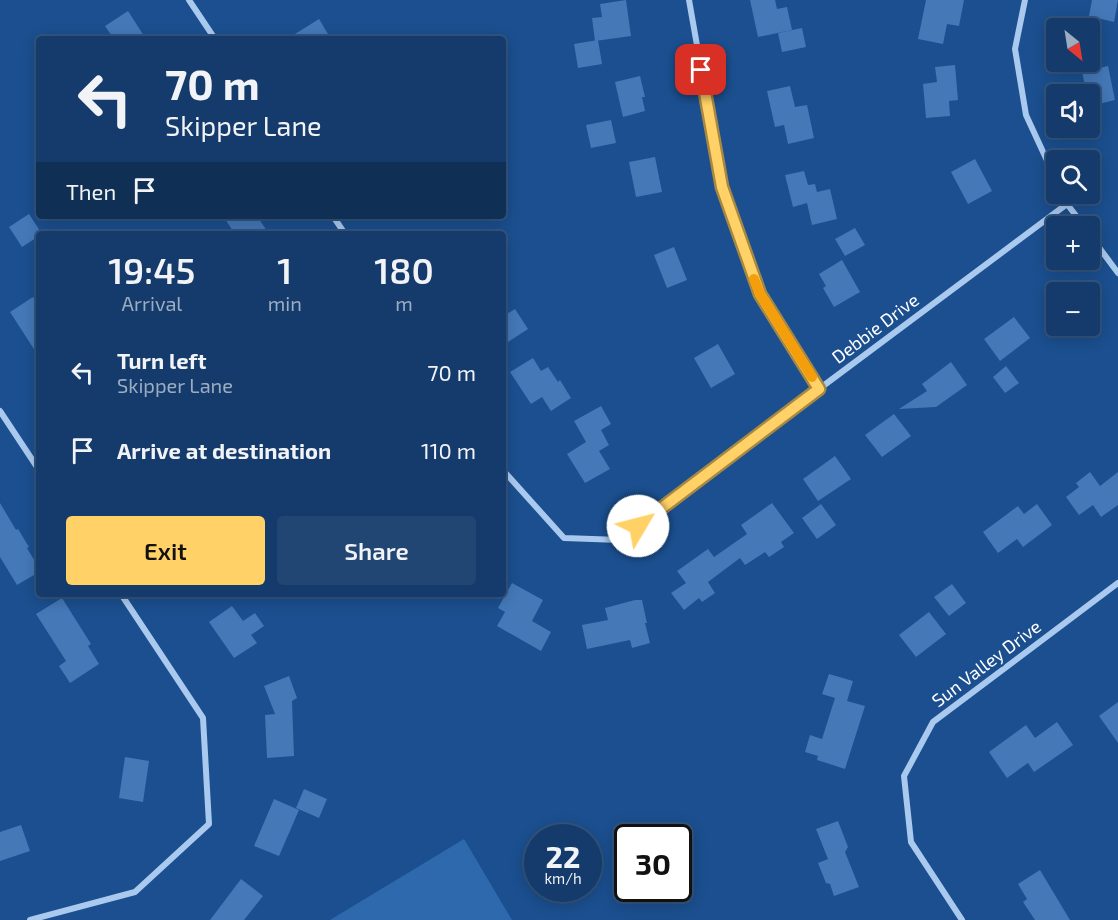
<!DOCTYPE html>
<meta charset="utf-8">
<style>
:root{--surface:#143b6b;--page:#214673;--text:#f1f3f6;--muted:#9dadc1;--line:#33557e;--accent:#ffd166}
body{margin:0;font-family:"Exo 2",sans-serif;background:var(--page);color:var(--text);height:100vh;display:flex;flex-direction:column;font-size:22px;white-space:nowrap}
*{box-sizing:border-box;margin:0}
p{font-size:20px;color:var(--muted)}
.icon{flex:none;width:33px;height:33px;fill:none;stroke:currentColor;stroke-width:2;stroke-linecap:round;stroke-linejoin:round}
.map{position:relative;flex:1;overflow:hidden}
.side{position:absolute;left:36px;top:231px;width:470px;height:366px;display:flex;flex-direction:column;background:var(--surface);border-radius:6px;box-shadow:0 3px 15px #0003,0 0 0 2px var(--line)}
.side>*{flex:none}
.hud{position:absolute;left:36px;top:36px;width:470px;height:183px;border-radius:6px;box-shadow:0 3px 15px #0003,0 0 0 2px var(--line);background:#143b6b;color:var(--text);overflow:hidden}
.needle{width:39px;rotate:150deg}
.fabs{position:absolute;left:1046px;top:18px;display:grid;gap:12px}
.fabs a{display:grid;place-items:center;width:54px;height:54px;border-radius:6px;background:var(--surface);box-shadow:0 3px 15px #0003,0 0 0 2px var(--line);font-size:30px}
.speed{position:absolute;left:524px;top:824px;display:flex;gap:12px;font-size:30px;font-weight:700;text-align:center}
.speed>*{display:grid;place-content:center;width:78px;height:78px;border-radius:50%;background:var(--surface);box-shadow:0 3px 15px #0003,0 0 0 2px var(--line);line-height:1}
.speed small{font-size:15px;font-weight:400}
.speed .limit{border:3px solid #111;border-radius:9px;background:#fff;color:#111}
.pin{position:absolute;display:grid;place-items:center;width:51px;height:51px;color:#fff;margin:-26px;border-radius:12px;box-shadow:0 3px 9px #0006}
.me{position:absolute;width:66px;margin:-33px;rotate:53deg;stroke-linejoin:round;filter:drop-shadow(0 0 4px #0008)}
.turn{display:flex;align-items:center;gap:21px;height:126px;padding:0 30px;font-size:27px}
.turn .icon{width:78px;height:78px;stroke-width:2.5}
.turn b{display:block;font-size:42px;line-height:51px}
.then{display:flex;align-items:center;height:57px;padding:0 30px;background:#0003;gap:12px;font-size:22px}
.eta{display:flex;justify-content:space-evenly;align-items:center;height:102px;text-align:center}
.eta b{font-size:36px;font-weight:600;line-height:42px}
.primary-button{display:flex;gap:12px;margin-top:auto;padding:12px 30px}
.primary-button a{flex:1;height:69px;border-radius:6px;background:var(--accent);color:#111;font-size:24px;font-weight:600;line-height:69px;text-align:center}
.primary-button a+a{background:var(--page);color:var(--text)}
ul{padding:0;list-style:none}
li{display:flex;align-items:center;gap:18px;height:78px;padding:0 30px}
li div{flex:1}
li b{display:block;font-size:22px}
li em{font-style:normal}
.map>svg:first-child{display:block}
</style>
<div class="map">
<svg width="1118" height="920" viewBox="0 0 1118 920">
<rect width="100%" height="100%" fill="#1b4f8f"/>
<path fill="#2e69ad" d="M 464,839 L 512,920 L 330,920 Z"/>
<g fill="#4478b7">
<path d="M 626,0 L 631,36 L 595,41 L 592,18 L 602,17 L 600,4 Z"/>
<path d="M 750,0 L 775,0 L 777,9 L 787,7 L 792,30 L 758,37 Z"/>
<path d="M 926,0 L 964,0 L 959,26 L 947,24 L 943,44 L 918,39 Z"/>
<path d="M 1092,0 L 1118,0 L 1114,22 L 1089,16 Z"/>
<path d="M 128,11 L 146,39 L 114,39 L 105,26 Z"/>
<path d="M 319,19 L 331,39 L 287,39 Z"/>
<path d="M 802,28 L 806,47 L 782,52 L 778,33 Z"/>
<path d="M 598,40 L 602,64 L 578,68 L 574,44 Z"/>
<path d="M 955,65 L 958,100 L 949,101 L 950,116 L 926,118 L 923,84 L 937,82 L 935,67 Z"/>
<path d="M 1108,66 L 1115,100 L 1090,106 L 1089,94 L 1087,94 L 1082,72 Z"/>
<path d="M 640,76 L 645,97 L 642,97 L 645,111 L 623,117 L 615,82 Z"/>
<path d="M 790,86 L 795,107 L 807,105 L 814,138 L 788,144 L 784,125 L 775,127 L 767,91 Z"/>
<path d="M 611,120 L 616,143 L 591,148 L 586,125 Z"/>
<path d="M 655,157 L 662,192 L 636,197 L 629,162 Z"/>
<path d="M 975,159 L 992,191 L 968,204 L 951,172 Z"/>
<path d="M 804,171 L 808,185 L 815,184 L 817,192 L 830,189 L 837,219 L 812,225 L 807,203 L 793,207 L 785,175 Z"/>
<path d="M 29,214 L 42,234 L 39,234 L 39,236 L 22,247 L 9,227 Z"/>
<path d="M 223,216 L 257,216 L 269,234 L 235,234 Z"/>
<path d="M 855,228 L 865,245 L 845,256 L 835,239 Z"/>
<path d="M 674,247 L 687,280 L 667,288 L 654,255 Z"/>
<path d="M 842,260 L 860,292 L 834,307 L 823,288 L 826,286 L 819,274 Z"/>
<path d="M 33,297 L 39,307 L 39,357 L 10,312 Z"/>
<path d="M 515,309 L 528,329 L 508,342 L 502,333 L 502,317 Z"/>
<path d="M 1014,317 L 1030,338 L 1000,361 L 984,339 Z"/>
<path d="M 718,344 L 735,374 L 711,388 L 694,358 Z"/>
<path d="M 533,358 L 541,371 L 548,367 L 558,382 L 560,380 L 571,398 L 551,411 L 542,397 L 531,404 L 510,372 Z"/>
<path d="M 951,362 L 967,385 L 936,407 L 899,409 L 927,391 L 922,384 Z"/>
<path d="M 1006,366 L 1019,383 L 1005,393 L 993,377 Z"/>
<path d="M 601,406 L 611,424 L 601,430 L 609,445 L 599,451 L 610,469 L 585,483 L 567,454 L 586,442 L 574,421 Z"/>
<path d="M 894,414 L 911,436 L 882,457 L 865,435 Z"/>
<path d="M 835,456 L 851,479 L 818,501 L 803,479 Z"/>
<path d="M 1090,472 L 1100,486 L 1118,472 L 1118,505 L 1101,517 L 1093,505 L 1079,515 L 1066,497 L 1079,487 L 1076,483 Z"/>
<path d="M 0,503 L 16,530 L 18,529 L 29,547 L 27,548 L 39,568 L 39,572 L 17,585 L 0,557 Z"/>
<path d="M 772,503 L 794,533 L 781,542 L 784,547 L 769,557 L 765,552 L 745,565 L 740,558 L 708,582 L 715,593 L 702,602 L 699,598 L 684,610 L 671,593 L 686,583 L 677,571 L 708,549 L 714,557 L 747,534 L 741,525 Z"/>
<path d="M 821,504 L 836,525 L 817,539 L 802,518 Z"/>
<path d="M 1037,504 L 1052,525 L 1023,547 L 1017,539 L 998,553 L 983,532 L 1018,506 L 1024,514 Z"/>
<path d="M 512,583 L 543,600 L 532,621 L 551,632 L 541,651 L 497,626 L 505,612 L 498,608 Z"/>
<path d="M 952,584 L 966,603 L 949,616 L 934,597 Z"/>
<path d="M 62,598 L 91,644 L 88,646 L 99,664 L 70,683 L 59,666 L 66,661 L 36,614 Z"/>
<path d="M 635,600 L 642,600 L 647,623 L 645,623 L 650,643 L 632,648 L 630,640 L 587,649 L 582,625 L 608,620 L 605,608 Z"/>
<path d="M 232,606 L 243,621 L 255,613 L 264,626 L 251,635 L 257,643 L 234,658 L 209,622 Z"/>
<path d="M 929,612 L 946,634 L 916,657 L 899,635 Z"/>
<path d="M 829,674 L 853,681 L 847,701 L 865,706 L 845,769 L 817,760 L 818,756 L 805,752 L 810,735 L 822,739 L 835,698 L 822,694 Z"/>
<path d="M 289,676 L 297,698 L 292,701 L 294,756 L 267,758 L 265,715 L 275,714 L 264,686 Z"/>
<path d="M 1118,702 L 1118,743 L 1099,716 Z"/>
<path d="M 1057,722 L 1073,745 L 1034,772 L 1028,763 L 1007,778 L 989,752 L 1026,725 L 1035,738 Z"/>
<path d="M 125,757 L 149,761 L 143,802 L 119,798 Z"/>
<path d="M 304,789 L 327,799 L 319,818 L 296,808 Z"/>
<path d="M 274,799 L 299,810 L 279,856 L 254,846 Z"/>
<path d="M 838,821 L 848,847 L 845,852 L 859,887 L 834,896 L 830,884 L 826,883 L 818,863 L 828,859 L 816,829 Z"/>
<path d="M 21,825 L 30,851 L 0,861 L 0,832 Z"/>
<path d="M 1040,870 L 1070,920 L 1035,920 L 1023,902 L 1027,899 L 1018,884 Z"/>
<path d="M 241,879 L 263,896 L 244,920 L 210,920 Z"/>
</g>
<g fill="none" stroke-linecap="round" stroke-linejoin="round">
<g stroke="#a9c9ee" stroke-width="6">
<path d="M 189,0 L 215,39"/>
<path d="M 689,0 L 722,187 L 760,295 L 819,389"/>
<path d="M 1025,0 L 1015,49 L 1026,115 L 1056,180"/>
<path d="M 1062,194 L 1067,204 L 1084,226"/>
<path d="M 333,216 L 345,234"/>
<path d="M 1089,234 L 1118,273"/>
<path d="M 0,411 L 39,470"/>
<path d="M 502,469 L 564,538 L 620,540 L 819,389 L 1067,204"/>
<path d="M 30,920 L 135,892 L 209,824 L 203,718 L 121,594"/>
<path d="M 962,920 L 911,842 L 904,776 L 933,722 L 1118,583"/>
</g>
</g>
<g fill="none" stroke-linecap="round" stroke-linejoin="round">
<defs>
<path id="route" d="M 638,526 L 819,389 L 760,294 L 722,187 L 701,70"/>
</defs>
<use href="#route" stroke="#a68842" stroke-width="15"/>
<use href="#route" stroke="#ffd166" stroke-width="10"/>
<path stroke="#f59e0b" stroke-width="10" d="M 754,279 L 760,294 L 812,377"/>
</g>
<g text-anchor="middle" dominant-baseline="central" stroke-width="4.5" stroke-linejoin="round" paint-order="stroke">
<g font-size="18" fill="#fff" stroke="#1b4f8f">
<text transform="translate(875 328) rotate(-37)">Debbie Drive</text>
<text transform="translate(986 663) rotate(-37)">Sun Valley Drive</text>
</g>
</g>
</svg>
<div class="fabs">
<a><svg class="needle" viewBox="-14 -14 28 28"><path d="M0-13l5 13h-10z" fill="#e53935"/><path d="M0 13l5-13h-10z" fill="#9dadc1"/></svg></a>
<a><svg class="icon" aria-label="sound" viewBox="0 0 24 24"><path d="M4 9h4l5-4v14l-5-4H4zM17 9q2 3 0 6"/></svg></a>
<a><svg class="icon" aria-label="search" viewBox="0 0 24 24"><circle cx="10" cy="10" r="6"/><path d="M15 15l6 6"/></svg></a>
<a>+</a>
<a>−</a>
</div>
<div class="speed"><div>22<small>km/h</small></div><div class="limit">30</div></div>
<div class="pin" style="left:701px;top:70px;background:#d93025"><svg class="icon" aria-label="arrive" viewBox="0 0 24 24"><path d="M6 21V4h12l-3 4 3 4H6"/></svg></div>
<svg class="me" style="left:638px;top:526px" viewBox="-20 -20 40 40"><circle r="19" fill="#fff"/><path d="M0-13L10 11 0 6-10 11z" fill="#ffd166"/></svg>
<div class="hud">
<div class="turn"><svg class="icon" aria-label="left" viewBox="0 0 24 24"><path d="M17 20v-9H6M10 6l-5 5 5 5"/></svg><div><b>70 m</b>Skipper Lane</div></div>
<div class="then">Then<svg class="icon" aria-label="arrive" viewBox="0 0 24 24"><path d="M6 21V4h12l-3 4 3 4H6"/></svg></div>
</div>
<section class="side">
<div class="eta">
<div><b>19:45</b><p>Arrival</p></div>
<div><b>1</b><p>min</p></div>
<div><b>180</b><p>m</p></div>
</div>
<ul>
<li><svg class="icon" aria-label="left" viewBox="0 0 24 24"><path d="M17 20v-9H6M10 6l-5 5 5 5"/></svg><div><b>Turn left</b><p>Skipper Lane</p></div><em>70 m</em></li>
<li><svg class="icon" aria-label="arrive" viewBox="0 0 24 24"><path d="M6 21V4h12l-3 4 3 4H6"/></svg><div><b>Arrive at destination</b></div><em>110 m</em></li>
</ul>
<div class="primary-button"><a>Exit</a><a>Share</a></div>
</section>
</div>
